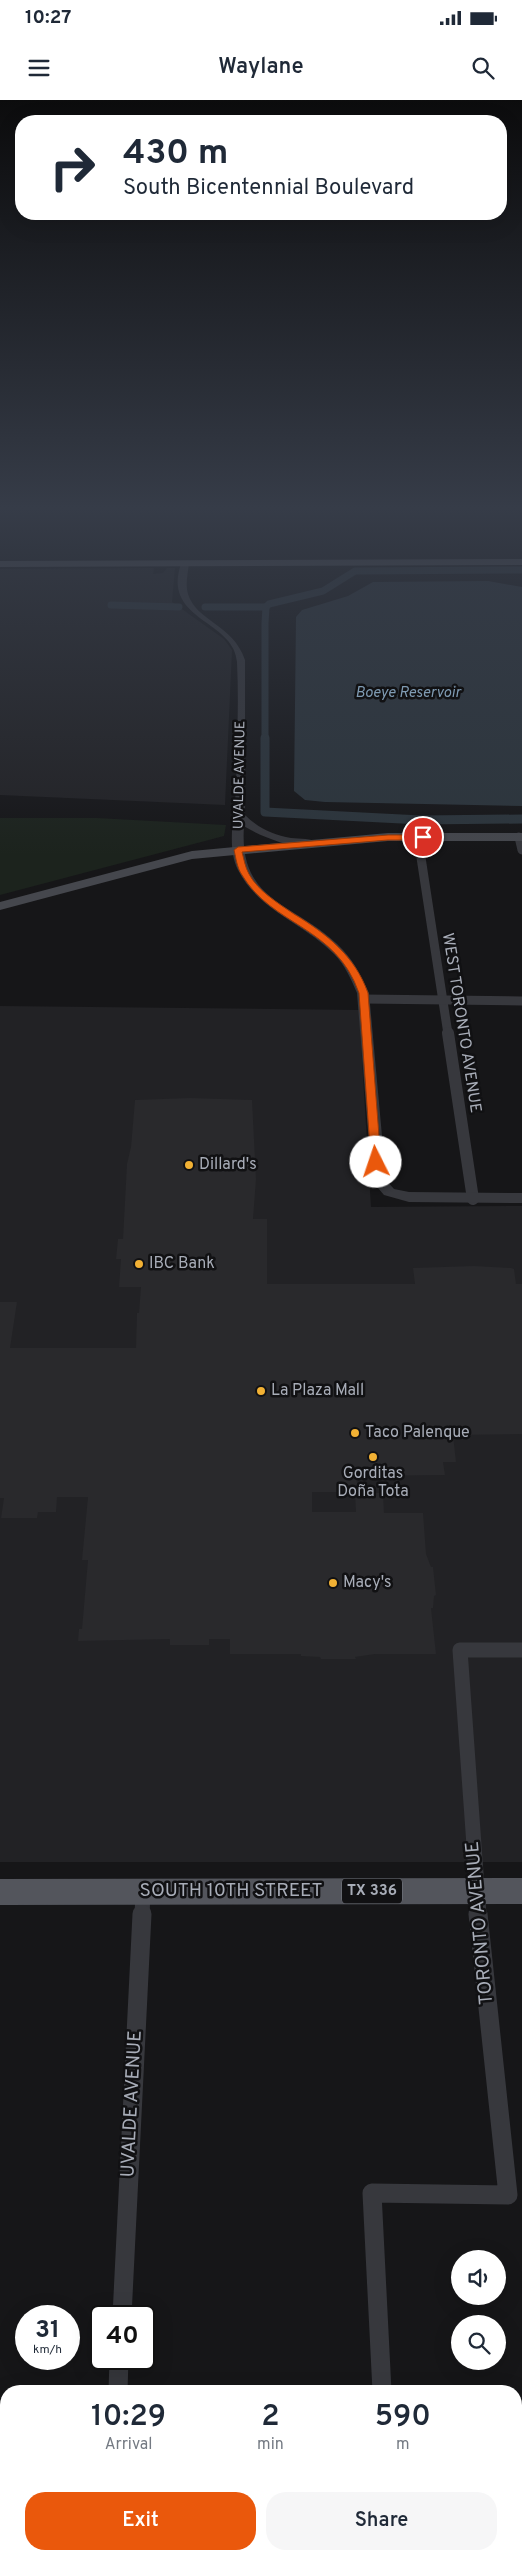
<!DOCTYPE html>
<meta charset="utf-8">
<style>
:root{--surface:#fff;--page:#f6f6f7;--text:#1f2937;--muted:#747a83;--accent:#ea580c}
body{margin:0;font-family:Overpass,sans-serif;background:var(--page);color:var(--text);height:100vh;display:flex;flex-direction:column;font-size:19px;white-space:nowrap}
*{box-sizing:border-box;margin:0}
p{font-size:16px;color:var(--muted)}
.icon{flex:none;width:28px;height:28px;fill:none;stroke:currentColor;stroke-width:2;stroke-linecap:round;stroke-linejoin:round}
.map{position:relative;flex:1;overflow:hidden}
.drawer{position:absolute;left:0px;top:2285px;width:522px;height:175px;display:flex;flex-direction:column;background:var(--surface);border-radius:20px 20px 0 0;box-shadow:0 5px 20px #0002}
.drawer>*{flex:none}
.banner{position:absolute;left:15px;top:15px;width:492px;height:105px;border-radius:20px;box-shadow:0 5px 20px #0002;background:#fff;color:var(--text);overflow:hidden}
.controls{position:absolute;left:451px;top:2150px;display:grid;gap:10px}
.controls a{display:grid;place-items:center;width:55px;height:55px;border-radius:50%;background:var(--surface);box-shadow:0 5px 20px #0002;font-size:25px}
.speed{position:absolute;left:15px;top:2205px;display:flex;gap:10px;font-size:25px;font-weight:700;text-align:center}
.speed>*{display:grid;place-content:center;width:65px;height:65px;border-radius:50%;background:var(--surface);box-shadow:0 5px 20px #0002;line-height:1}
.speed small{font-size:12px;font-weight:400}
.speed .limit{border:2px solid #111;border-radius:8px;background:#fff;color:#111}
.pin{position:absolute;display:grid;place-items:center;width:42px;height:42px;color:#fff;margin:-21px;border:2px solid #fff;border-radius:50%;box-shadow:0 1px 5px #0007}
.me{position:absolute;width:55px;margin:-28px;rotate:356deg;stroke-linejoin:round;filter:drop-shadow(0 0 4px #0008)}
.turn{display:flex;align-items:center;gap:18px;height:105px;padding:0 25px;font-size:22px}
.turn .icon{width:65px;height:65px;stroke-width:2.5}
.turn b{display:block;font-size:35px;line-height:42px}
.eta{display:flex;justify-content:space-evenly;align-items:center;height:85px;text-align:center}
.eta b{font-size:30px;font-weight:600;line-height:35px}
.primary-button{display:flex;gap:10px;margin-top:auto;padding:10px 25px}
.primary-button a{flex:1;height:58px;border-radius:20px;background:var(--accent);color:#fff;font-size:20px;font-weight:600;line-height:58px;text-align:center}
.primary-button a+a{background:var(--page);color:var(--text)}
.status{display:flex;justify-content:space-between;align-items:center;height:35px;padding:0 25px;background:var(--surface);direction:ltr}
.status svg{height:14px;fill:currentColor}
header{display:flex;justify-content:space-between;align-items:center;height:65px;padding:0 25px;background:var(--surface);font-size:22px;font-weight:600}
.map>svg:first-child{display:block}
</style>
<div class="status"><b>10:27</b><svg viewBox="0 0 49 12"><path d="M0 12V9h3v3zM5 12V6h3v6zM10 12V3h3v9zM15 12V0h3v12zM26 1h20v11H26zM47 4h2v5h-2z"/></svg></div>
<header><svg class="icon" aria-label="menu" viewBox="0 0 24 24"><path d="M4 6h16M4 12h16M4 18h16"/></svg>Waylane<svg class="icon" aria-label="search" viewBox="0 0 24 24"><circle cx="10" cy="10" r="6"/><path d="M15 15l6 6"/></svg></header>
<div class="map">
<svg width="522" height="2460" viewBox="0 0 522 2460">
<rect width="100%" height="100%" fill="#161618"/>
<g fill="#222225">
<path d="M 154,468 L 153,474 L 163,473 L 167,468 L 175,468 L 172,502 L 224,539 L 232,550 L 225,705 L 0,695 L 0,469 Z"/>
<path d="M 0,906 L 359,910 L 371,1107 L 522,1106 L 522,1762 L 0,1762 Z"/>
</g>
<path fill="#1c231d" d="M 0,718 L 97,718 L 226,725 L 224,736 L 0,795 Z"/>
<path fill="#2c353c" d="M 488,481 L 522,487 L 522,706 L 325,702 L 305,700 L 294,691 L 296,517 L 302,510 L 348,496 L 373,482 Z"/>
<g fill="none" stroke-linecap="round" stroke-linejoin="round">
<g stroke="#2c353c" stroke-width="7">
<path d="M 111,505 L 179,507"/>
<path d="M 205,507 L 266,507"/>
<path d="M 265,639 L 265,523 L 266,507 L 269,504 L 323,491 L 355,471 L 522,470"/>
</g>
<path stroke="#2c353c" stroke-width="9" d="M 265,638 L 265,712 L 421,720 L 522,719"/>
</g>
<path fill="#29292c" d="M 190,998 L 252,1000 L 256,1079 L 253,1119 L 267,1119 L 267,1184 L 415,1184 L 413,1168 L 474,1166 L 511,1168 L 514,1169 L 516,1184 L 522,1184 L 522,1334 L 453,1335 L 456,1362 L 443,1362 L 445,1375 L 356,1376 L 358,1392 L 312,1392 L 312,1412 L 356,1412 L 355,1393 L 383,1393 L 384,1413 L 423,1413 L 426,1454 L 431,1467 L 433,1467 L 436,1495 L 434,1496 L 433,1508 L 431,1508 L 436,1554 L 375,1554 L 355,1557 L 356,1559 L 321,1559 L 320,1557 L 301,1556 L 301,1554 L 230,1554 L 230,1539 L 209,1539 L 209,1545 L 170,1545 L 170,1539 L 78,1541 L 79,1529 L 82,1529 L 88,1460 L 82,1460 L 88,1397 L 57,1397 L 56,1412 L 38,1412 L 37,1418 L 1,1418 L 4,1398 L 0,1398 L 0,1202 L 17,1202 L 10,1248 L 136,1248 L 137,1213 L 139,1213 L 141,1187 L 119,1187 L 121,1159 L 116,1159 L 118,1139 L 123,1139 L 127,1064 L 131,1047 L 135,1000 Z"/>
<g fill="none" stroke-linecap="round" stroke-linejoin="round">
<g stroke="#37383d" stroke-width="9">
<path d="M 519,737 L 522,750"/>
<path d="M 420,751 L 448,934"/>
<path d="M 364,899 L 522,901"/>
</g>
<path stroke="#37383d" stroke-width="12" d="M 448,933 L 473,1099"/>
<g stroke="#37383d" stroke-width="15">
<path d="M 142,1815 L 143,1792"/>
<path d="M 479,1815 L 460,1550 L 522,1550"/>
</g>
<g stroke="#37383d" stroke-width="19">
<path d="M 122,2216 L 142,1814"/>
<path d="M 118,2291 L 119,2259"/>
<path d="M 382,2291 L 372,2093 L 508,2095 L 478,1814"/>
<path d="M 109,2454 L 109,2460"/>
<path d="M 390,2454 L 390,2460"/>
</g>
<path fill="#37383d" fill-rule="evenodd" d="M 182,461 L 189,463 C 188,473 185,484 188,494 C 196,521 233,524 245,560 L 245,715 C 258,728 273,735 291,738 C 300,739 312,738 318,743 C 305,755 257,735 244,726 C 238,806 300,803 343,850 C 355,863 362,878 369,893 L 386,1080 L 394,1089 L 409,1092 L 522,1093 L 522,1103 L 409,1102 L 384,1095 L 372,1081 L 357,893 C 351,879 345,865 334,854 C 304,823 259,811 238,770 C 226,747 235,713 236,688 C 237,646 239,604 237,562 C 234,519 159,521 182,461 Z"/>
<path fill="#45474d" fill-rule="evenodd" d="M 388,733 L 522,733 L 522,741 L 388,741 L 192,759 L 0,810 L 0,802 L 192,751 Z"/>
<g fill="#53555c" fill-rule="evenodd">
<path d="M 522,459 L 522,465 L 0,467 L 0,461 Z"/>
<path d="M 522,1778 L 522,1804 L 0,1805 L 0,1779 Z"/>
</g>
</g>
<linearGradient id="sky" x2="0" y2="1"><stop stop-color="#0c0c0d"/><stop offset="0.54" stop-color="#363c48"/><stop offset="1" stop-color="#363c48" stop-opacity="0"/></linearGradient>
<rect width="522" height="755" fill="url(#sky)"/>
<path fill="#ea580c" stroke="#983908" d="M 388,735 L 423,735 L 427,737 L 423,740 L 388,740 L 242,752 C 244,759 245,767 249,774 C 258,791 278,803 294,814 C 327,834 355,856 368,893 L 381,1062 L 376,1066 L 371,1062 L 359,893 C 336,826 272,826 242,775 C 237,768 236,758 234,750 L 238,747 Z"/>
<g fill="#f2b134" stroke="#111113" stroke-width="2">
<circle cx="189" cy="1065" r="5"/>
<circle cx="139" cy="1164" r="5"/>
<circle cx="261" cy="1291" r="5"/>
<circle cx="355" cy="1333" r="5"/>
<circle cx="373" cy="1357" r="5"/>
<circle cx="333" cy="1483" r="5"/>
</g>
<g text-anchor="middle" dominant-baseline="central" stroke-width="5" stroke-linejoin="round" paint-order="stroke">
<g font-size="14" fill="#a8adb8" stroke="#111113">
<text transform="translate(240 675) rotate(-89)">UVALDE AVENUE</text>
</g>
<g font-size="15" font-style="italic" fill="#7f9bb3" stroke="#111113">
<text x="408" y="593">Boeye Reservoir</text>
</g>
<rect fill="#111113" stroke="#7b7e86" stroke-width="1" x="342" y="1778.5" width="60" height="25" rx="4"/>
<g font-size="15" font-weight="bold" fill="#a8adb8">
<text x="372" y="1791">TX 336</text>
</g>
<g font-size="16" fill="#a8adb8" stroke="#111113">
<text transform="translate(461 923) rotate(81)">WEST TORONTO AVENUE</text>
</g>
<g font-size="16" fill="#a8adb8" stroke="#111113" text-anchor="start">
<text x="199" y="1065">Dillard's</text>
<text x="149" y="1164">IBC Bank</text>
<text x="271" y="1291">La Plaza Mall</text>
<text x="365" y="1333">Taco Palenque</text>
<text x="373" y="1374" text-anchor="middle">Gorditas<tspan x="373" dy="18">Doña Tota</tspan></text>
<text x="343" y="1483">Macy's</text>
</g>
<g font-size="19" fill="#a8adb8" stroke="#111113">
<text x="231" y="1791">SOUTH 10TH STREET</text>
<text transform="translate(480 1823) rotate(-95)">TORONTO AVENUE</text>
<text transform="translate(132 2004) rotate(-87)">UVALDE AVENUE</text>
</g>
</g>
</svg>
<div class="controls">
<a><svg class="icon" aria-label="sound" viewBox="0 0 24 24"><path d="M4 9h4l5-4v14l-5-4H4zM17 9q2 3 0 6"/></svg></a>
<a><svg class="icon" aria-label="search" viewBox="0 0 24 24"><circle cx="10" cy="10" r="6"/><path d="M15 15l6 6"/></svg></a>
</div>
<div class="speed"><div>31<small>km/h</small></div><div class="limit">40</div></div>
<div class="pin" style="left:423px;top:737px;background:#d93025"><svg class="icon" aria-label="arrive" viewBox="0 0 24 24"><path d="M6 21V4h12l-3 4 3 4H6"/></svg></div>
<svg class="me" style="left:376px;top:1062px" viewBox="-20 -20 40 40"><circle r="19" fill="#fff"/><path d="M0-13L10 11 0 6-10 11z" fill="#ea580c"/></svg>
<div class="banner">
<div class="turn"><svg class="icon" aria-label="right" viewBox="0 0 24 24"><path d="M7 20v-9h11M14 6l5 5-5 5"/></svg><div><b>430 m</b>South Bicentennial Boulevard</div></div>
</div>
<section class="drawer">
<div class="eta">
<div><b>10:29</b><p>Arrival</p></div>
<div><b>2</b><p>min</p></div>
<div><b>590</b><p>m</p></div>
</div>
<div class="primary-button"><a>Exit</a><a>Share</a></div>
</section>
</div>
